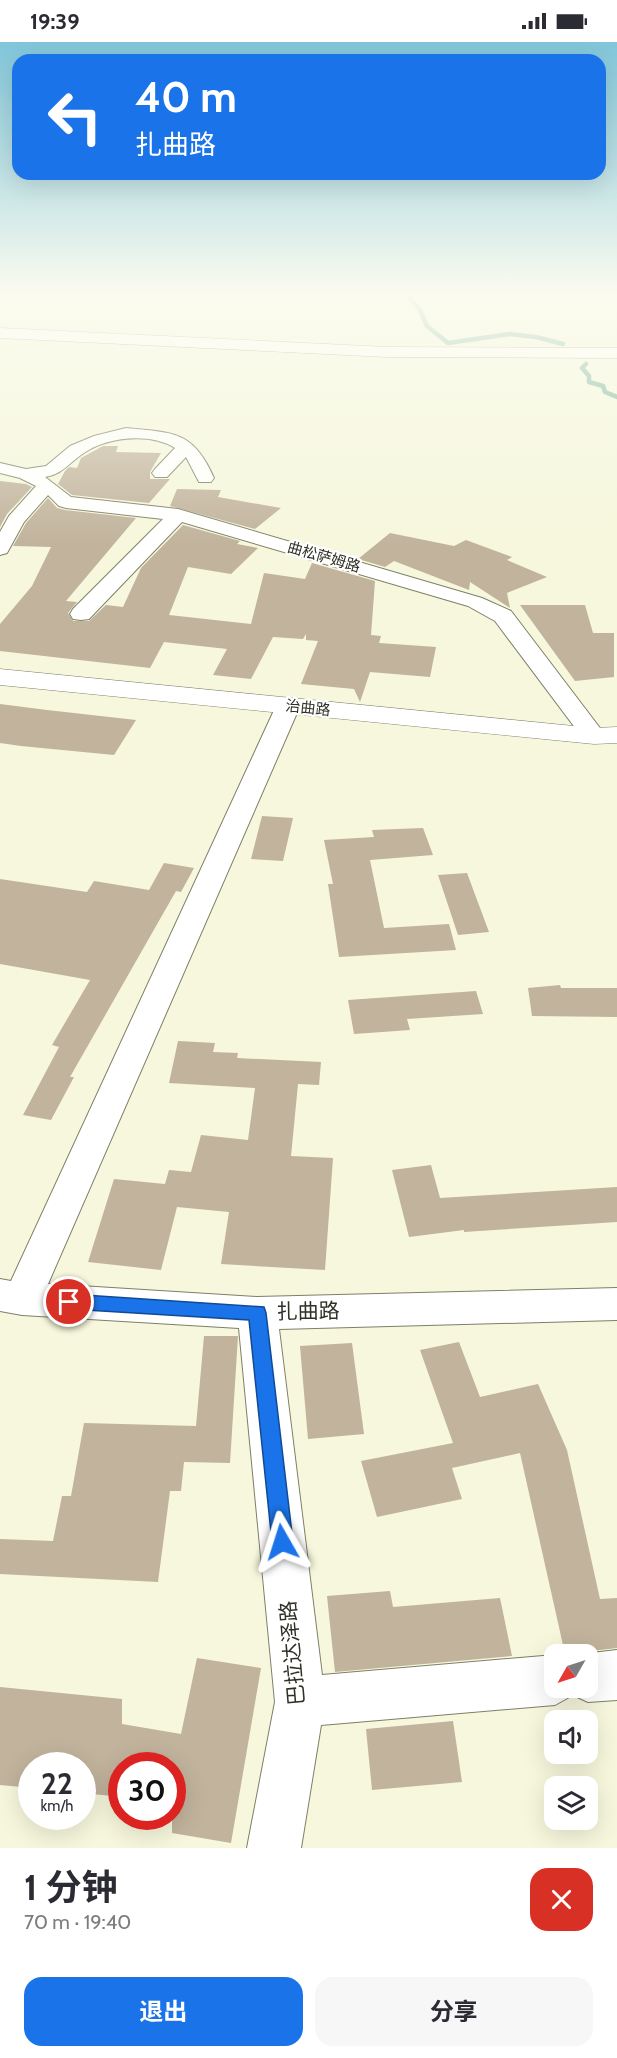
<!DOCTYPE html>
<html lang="zh">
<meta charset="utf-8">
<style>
:root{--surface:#fff;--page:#f7f7f7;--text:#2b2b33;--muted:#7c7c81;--accent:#1a73e8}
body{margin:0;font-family:Cabin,"Noto Sans SC",sans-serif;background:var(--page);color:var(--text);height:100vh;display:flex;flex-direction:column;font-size:22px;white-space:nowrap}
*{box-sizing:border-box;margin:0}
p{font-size:20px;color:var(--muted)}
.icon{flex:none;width:33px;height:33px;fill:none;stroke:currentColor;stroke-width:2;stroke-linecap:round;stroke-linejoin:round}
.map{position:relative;height:1806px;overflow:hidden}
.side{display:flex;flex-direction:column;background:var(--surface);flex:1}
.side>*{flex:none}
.hud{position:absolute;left:12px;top:12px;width:594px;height:126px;border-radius:18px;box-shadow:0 6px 24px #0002;background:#1a73e8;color:#fff;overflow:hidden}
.needle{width:39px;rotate:231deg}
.controls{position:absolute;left:544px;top:1602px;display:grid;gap:12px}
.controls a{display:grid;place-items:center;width:54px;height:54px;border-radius:12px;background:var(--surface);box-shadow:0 6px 24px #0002;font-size:30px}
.speed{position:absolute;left:18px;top:1710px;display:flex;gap:12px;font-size:30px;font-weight:700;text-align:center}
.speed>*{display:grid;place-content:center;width:78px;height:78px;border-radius:50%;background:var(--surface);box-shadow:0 6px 24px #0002;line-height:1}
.speed small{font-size:15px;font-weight:400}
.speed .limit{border:9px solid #d22;background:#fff;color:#111}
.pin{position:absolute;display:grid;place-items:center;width:51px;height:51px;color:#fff;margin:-26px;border:3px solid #fff;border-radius:50%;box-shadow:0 2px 6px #0007}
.me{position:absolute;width:66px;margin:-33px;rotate:354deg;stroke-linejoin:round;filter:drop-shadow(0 0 4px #0008)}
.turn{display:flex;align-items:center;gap:21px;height:126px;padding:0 24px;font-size:27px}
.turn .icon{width:78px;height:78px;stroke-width:2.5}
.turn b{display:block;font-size:42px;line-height:51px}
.round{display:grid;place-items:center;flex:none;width:63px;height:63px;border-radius:18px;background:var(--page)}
.headline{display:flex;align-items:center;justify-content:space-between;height:102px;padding:0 24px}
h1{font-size:36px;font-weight:700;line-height:45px}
.primary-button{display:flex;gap:12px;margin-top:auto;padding:12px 24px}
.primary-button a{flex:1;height:69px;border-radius:18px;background:var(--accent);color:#fff;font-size:24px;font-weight:700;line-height:69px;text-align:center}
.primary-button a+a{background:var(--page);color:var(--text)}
.status{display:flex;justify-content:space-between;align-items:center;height:42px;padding:0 30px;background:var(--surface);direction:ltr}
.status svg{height:16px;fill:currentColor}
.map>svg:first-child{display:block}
</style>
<div class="status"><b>19:39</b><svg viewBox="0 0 49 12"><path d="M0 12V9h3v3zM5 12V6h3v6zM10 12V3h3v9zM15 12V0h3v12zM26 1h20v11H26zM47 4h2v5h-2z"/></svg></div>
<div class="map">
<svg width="617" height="1806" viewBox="0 0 617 1806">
<rect width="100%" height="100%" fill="#f6f7dc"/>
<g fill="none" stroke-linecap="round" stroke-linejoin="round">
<g stroke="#6eac95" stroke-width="4.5">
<path d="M 408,249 L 406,252 L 420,268 L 427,284 L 448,301 L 510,292 L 536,295 L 563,302"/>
<path d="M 586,322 L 582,326 L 589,334 L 589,340 L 603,344 L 605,350 L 617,355"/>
</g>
</g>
<g fill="#c1b39c">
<path d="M 103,404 L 118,404 L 116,410 L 161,411 L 150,430 L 150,437 L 170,437 L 149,461 L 72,453 L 58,442 L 65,429 L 69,425 L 77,426 L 81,416 Z"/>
<path d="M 0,439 L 26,442 L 32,445 L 7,472 L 0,485 Z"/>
<path d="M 177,447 L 221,448 L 218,455 L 281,466 L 255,487 L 170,464 Z"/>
<path d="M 48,456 L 57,466 L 65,468 L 136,476 L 66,559 L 77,560 L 68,571 L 73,579 L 89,579 L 106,563 L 123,565 L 141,526 L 183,483 L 240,499 L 237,502 L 258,506 L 231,532 L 188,525 L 169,573 L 251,582 L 264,531 L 305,537 L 312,521 L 375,539 L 371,593 L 381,594 L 379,601 L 436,605 L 430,635 L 370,630 L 360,660 L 354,647 L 301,642 L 318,599 L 306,598 L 306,592 L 303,597 L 273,595 L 251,637 L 213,633 L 227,607 L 164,600 L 150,626 L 0,609 L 0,582 L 32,544 L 51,505 L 13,504 L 26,481 Z"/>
<path d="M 390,491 L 454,504 L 466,498 L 512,515 L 507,518 L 547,535 L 507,551 L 510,566 L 470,540 L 469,548 L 394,519 L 385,525 L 358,517 Z"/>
<path d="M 520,563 L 585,563 L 593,591 L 614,591 L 614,635 L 575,639 Z"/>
<path d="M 0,662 L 47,668 L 136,678 L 114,713 L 21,704 L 0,701 Z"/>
<path d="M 262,774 L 293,776 L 283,819 L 251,817 Z"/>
<path d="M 423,786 L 433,813 L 370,818 L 384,886 L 449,882 L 456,908 L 339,915 L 328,842 L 333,842 L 324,798 L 374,795 L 372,788 Z"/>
<path d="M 164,821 L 194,826 L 181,850 L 176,849 L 70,1035 L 74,1035 L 51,1078 L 23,1073 L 59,1005 L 52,1003 L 90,938 L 0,922 L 0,837 L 87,850 L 94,839 L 149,848 Z"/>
<path d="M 467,831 L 489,890 L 458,893 L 438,833 Z"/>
<path d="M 560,943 L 561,946 L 617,946 L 617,975 L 532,974 L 528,946 Z"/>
<path d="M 476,949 L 483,972 L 407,977 L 410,988 L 354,992 L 348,958 Z"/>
<path d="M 178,999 L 215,1001 L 213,1010 L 238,1011 L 237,1016 L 321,1020 L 319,1043 L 298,1042 L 291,1114 L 333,1116 L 325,1228 L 221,1222 L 229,1170 L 177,1165 L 161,1228 L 88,1220 L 114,1137 L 165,1142 L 169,1128 L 191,1130 L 201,1093 L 248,1098 L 255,1046 L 169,1041 Z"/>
<path d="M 431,1123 L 440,1156 L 617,1145 L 617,1180 L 464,1190 L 464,1188 L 409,1195 L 392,1128 Z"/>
<path d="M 204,1294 L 238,1294 L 230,1421 L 184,1420 L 181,1449 L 170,1449 L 158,1540 L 0,1532 L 0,1497 L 53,1499 L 62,1454 L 71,1454 L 84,1381 L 196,1384 Z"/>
<path d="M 459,1300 L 480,1355 L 538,1342 L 567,1408 L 600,1557 L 617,1556 L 617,1606 L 583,1610 L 581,1612 L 565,1612 L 520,1411 L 452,1426 L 462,1457 L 377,1475 L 361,1419 L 453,1401 L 420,1308 Z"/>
<path d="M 352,1301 L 364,1392 L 308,1397 L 300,1304 Z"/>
<path d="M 390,1549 L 393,1565 L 500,1556 L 512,1614 L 335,1630 L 327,1554 Z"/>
<path d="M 197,1616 L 261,1626 L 231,1801 L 172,1791 L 172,1724 L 122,1724 L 122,1755 L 82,1751 L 82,1724 L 32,1724 L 32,1746 L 0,1743 L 0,1645 L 122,1657 L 122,1682 L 181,1692 Z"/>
<path d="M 453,1679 L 462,1740 L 372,1748 L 366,1687 Z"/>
</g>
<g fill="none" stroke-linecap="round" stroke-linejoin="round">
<defs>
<g id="minor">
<path d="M 126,386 C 173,391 193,388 214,436 L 211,440 L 199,440 L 186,415 L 167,435 L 155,435 L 152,431 L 155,427 L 175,406 C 149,390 105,395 81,413 C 68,422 61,433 45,435 L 71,455 L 178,467 L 482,556 L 511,569 L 606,694 L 603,699 L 594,701 L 585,699 L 495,579 L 468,564 L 182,480 L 89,577 L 81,578 L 73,577 L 70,572 L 73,567 L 163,477 L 66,466 L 59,464 L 48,453 L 24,480 L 7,511 L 0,513 L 0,490 L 9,474 L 36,444 L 20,436 L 0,431 L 0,421 L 26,427 L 46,424 L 70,404 L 94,394 Z"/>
<path d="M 288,657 L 296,659 L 300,664 L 48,1242 L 257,1255 L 617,1246 L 617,1278 L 279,1287 L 322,1633 L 555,1613 L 555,1646 L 588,1646 L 588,1612 L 583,1612 L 617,1608 L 617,1658 L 588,1660 L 573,1653 L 555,1663 L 321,1683 L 301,1806 L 247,1806 L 275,1660 L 239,1286 L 22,1273 L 0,1269 L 0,1237 L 11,1239 L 276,664 L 280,659 Z"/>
</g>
<g id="major">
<path d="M 0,286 L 387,305 L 617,306 L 617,316 L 387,315 L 0,296 Z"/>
<path d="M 0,627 L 594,686 L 617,685 L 617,701 L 594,702 L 0,643 Z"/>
</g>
</defs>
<use href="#minor" stroke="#7e7f67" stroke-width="2"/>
<use href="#major" stroke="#7e7f67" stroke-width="1"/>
<use href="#minor" fill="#fff" fill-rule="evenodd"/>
<use href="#major" fill="#fff" fill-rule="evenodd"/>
</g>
<linearGradient id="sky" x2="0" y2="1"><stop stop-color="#81c6da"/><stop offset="0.5" stop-color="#fbfbef"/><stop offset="1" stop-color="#fbfbef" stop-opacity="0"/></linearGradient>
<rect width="617" height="502" fill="url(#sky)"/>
<path fill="#1a73e8" stroke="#114b97" stroke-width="1.5" d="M 69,1252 L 264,1265 L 266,1271 L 293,1500 L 289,1507 L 282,1510 L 275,1507 L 272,1500 L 249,1278 L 69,1267 L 63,1265 L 60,1260 L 63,1255 Z"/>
<g text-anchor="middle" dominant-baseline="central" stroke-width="4.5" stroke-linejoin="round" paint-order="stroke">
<g font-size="15" fill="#303126" stroke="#fff">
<text transform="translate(324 515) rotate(16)">曲松萨姆路</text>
<text transform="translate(308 666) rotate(6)">治曲路</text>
</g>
<g font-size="21" fill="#303126" stroke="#fff">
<text transform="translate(308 1269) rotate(-1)">扎曲路</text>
<text transform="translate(292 1611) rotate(-95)">巴拉达泽路</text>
</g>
</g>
</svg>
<div class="controls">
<a><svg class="needle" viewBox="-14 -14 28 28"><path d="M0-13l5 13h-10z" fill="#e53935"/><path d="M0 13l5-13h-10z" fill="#7c7c81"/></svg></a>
<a><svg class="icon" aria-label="sound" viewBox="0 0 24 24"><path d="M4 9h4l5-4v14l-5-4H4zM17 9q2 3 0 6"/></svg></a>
<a><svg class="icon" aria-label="layers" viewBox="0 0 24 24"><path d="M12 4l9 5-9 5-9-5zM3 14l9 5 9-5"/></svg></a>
</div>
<div class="speed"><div>22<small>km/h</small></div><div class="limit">30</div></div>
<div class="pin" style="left:69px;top:1260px;background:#d93025"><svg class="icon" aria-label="arrive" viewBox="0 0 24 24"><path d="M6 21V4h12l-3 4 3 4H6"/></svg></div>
<svg class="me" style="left:282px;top:1500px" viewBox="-20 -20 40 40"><path d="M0-17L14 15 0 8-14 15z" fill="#1a73e8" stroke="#fff" stroke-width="4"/></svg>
<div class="hud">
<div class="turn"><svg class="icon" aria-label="left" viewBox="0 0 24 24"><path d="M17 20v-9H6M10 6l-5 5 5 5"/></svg><div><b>40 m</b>扎曲路</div></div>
</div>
</div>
<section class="side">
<div class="headline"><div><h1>1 分钟</h1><p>70 m · 19:40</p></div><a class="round" style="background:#d93025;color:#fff"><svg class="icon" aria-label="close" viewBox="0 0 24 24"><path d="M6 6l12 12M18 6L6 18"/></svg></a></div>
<div class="primary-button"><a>退出</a><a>分享</a></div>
</section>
